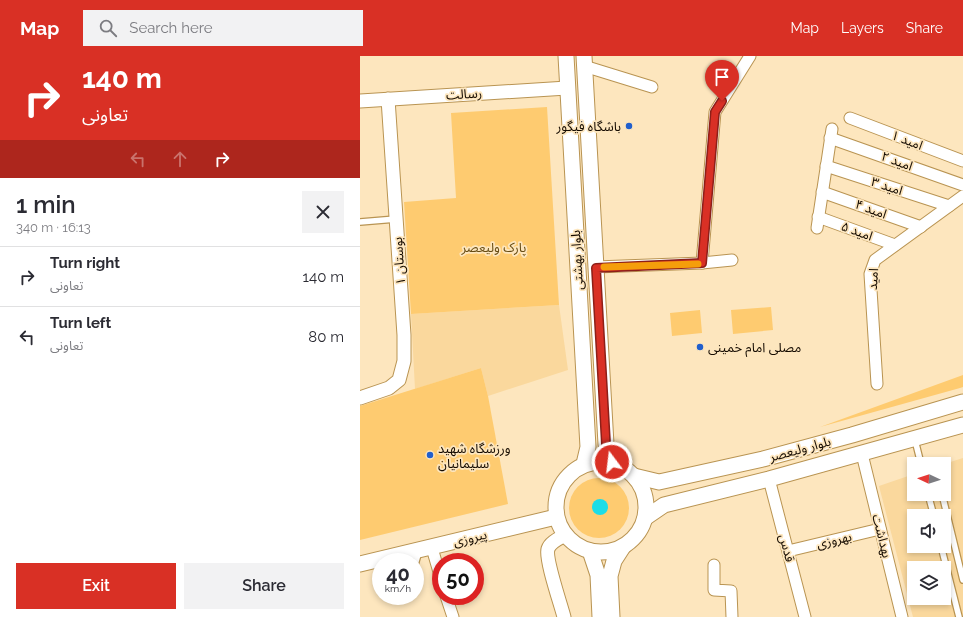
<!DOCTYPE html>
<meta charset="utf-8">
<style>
:root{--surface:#fff;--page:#f2f2f3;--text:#2b2b33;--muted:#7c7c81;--line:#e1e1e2;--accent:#d93025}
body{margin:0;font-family:Raleway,"Noto Sans Arabic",sans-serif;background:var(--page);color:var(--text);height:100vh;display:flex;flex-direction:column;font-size:15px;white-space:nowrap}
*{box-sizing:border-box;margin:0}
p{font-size:13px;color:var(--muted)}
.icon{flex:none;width:22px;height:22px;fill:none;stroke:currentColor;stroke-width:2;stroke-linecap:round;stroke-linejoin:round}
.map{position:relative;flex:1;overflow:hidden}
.drawer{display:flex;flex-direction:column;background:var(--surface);width:360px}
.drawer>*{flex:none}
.guide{background:#d93025;color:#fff;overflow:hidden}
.needle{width:26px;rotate:274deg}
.controls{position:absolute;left:547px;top:401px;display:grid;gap:8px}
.controls a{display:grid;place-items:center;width:44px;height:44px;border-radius:0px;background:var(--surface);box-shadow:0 2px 6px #0003;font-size:20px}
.speed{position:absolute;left:12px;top:497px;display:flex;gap:8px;font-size:20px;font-weight:700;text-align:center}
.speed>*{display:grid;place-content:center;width:52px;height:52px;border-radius:50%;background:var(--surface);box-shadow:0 2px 6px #0003;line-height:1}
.speed small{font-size:10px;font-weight:400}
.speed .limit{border:6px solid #d22;background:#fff;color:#111}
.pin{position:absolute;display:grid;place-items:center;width:34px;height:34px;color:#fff;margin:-41px -17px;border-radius:50% 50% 50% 0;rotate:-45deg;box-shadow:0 0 4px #0007}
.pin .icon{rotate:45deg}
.me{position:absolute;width:44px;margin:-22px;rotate:345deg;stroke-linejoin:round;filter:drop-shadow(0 0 3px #0008)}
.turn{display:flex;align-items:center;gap:14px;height:84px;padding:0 16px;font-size:18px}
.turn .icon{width:52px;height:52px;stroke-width:2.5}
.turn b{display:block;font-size:28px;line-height:34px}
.lanes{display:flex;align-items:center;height:38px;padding:0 16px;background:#0003;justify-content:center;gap:20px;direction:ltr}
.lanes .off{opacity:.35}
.round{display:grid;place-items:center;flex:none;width:42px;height:42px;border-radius:0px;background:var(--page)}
.summary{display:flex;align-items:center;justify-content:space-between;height:68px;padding:0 16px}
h1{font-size:24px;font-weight:600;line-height:30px}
.action{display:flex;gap:8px;margin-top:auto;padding:8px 16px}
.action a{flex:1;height:46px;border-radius:0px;background:var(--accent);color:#fff;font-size:16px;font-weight:600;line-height:46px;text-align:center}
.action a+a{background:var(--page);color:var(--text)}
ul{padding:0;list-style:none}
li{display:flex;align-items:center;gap:12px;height:60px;padding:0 16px;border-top:1px solid var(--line)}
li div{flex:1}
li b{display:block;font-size:15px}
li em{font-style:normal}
header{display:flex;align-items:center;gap:24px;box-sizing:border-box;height:56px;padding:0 20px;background:var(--accent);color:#fff}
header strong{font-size:19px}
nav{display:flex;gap:22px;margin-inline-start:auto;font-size:14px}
.search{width:280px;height:36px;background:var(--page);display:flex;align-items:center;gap:10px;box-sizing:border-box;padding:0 14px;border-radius:0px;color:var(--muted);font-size:15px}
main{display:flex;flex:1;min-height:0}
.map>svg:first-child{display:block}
</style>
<header>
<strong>Map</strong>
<div class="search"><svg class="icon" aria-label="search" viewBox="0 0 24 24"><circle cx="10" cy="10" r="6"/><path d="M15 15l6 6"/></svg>Search here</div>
<nav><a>Map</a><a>Layers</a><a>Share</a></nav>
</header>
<main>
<section class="drawer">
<div class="guide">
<div class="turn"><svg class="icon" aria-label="right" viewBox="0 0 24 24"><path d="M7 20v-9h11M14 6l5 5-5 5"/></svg><div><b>140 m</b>تعاونی</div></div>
<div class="lanes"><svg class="icon off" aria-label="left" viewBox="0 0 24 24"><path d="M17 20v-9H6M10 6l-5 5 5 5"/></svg><svg class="icon off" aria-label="ahead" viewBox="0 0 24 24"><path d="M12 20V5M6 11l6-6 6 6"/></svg><svg class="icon" aria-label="right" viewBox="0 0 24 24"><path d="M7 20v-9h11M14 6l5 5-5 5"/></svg></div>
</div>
<div class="summary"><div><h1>1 min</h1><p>340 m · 16:13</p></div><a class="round"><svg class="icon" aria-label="close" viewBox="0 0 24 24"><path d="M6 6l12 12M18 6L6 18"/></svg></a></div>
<ul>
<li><svg class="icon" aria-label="right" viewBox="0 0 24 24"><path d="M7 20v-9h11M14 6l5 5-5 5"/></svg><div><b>Turn right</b><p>تعاونی</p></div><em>140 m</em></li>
<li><svg class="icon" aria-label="left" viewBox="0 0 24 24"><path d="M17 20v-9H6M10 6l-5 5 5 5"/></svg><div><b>Turn left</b><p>تعاونی</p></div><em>80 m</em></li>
</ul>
<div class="action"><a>Exit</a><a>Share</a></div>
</section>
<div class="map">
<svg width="603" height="561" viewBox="0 0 603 561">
<rect width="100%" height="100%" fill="#fde6be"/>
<g fill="#fad89d" fill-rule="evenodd">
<path d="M 199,249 L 208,314 L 128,340 L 121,312 L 55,333 L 51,258 Z"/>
<path d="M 603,402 L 603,561 L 553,561 L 519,430 L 554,418 L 554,438 L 584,438 L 584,408 ZM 554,460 L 584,460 L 584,490 L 554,490 ZM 554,512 L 584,512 L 584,542 L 554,542 Z"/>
</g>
<g fill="#fecb70">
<path d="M 187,51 L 199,249 L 51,258 L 44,146 L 96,142 L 91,57 Z"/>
<path d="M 411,251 L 413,274 L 373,278 L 371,254 Z"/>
<path d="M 340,254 L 342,277 L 312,280 L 310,257 Z"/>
<path d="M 121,312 L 128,340 L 148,448 L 0,484 L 0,350 Z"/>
<path d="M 603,319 L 603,331 L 600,332 L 460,371 Z"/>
<circle cx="239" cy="452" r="30"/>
</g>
<circle fill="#1ddde7" cx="240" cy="451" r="8"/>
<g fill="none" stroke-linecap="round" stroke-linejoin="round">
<defs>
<g id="service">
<path d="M 0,166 L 36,163"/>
<path d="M 555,384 L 561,408"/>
<path d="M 568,438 L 574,460"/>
<path d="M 582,438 L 603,524"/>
<path d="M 581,490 L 599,561"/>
<path d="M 55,523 L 57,522 L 55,509 L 59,495"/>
</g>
<g id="minor">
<path d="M 224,10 L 292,31"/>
<path d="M 490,62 L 603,105"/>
<path d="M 470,82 L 603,129"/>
<path d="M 466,110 L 589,150"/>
<path d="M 462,136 L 561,171"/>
<path d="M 458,161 L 535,189"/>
<path d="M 457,172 L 472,73"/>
<path d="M 342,207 L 355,56 L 390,0"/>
<path d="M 236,211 L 342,207 L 372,204"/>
<path d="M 517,328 L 510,218 L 515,204 L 603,140"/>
<path d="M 502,398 L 542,561"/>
<path d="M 409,423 L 445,561"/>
<path d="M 72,492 L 81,523"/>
<path d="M 428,495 L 520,473"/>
<path d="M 354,509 L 354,534 L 371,535 L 372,561"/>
<path d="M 86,540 L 93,561"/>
</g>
<g id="tertiary">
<path d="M 0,45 L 207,32"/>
<path d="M 0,342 L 29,332 L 39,324 L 44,305 L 44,279 L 28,43"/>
<path d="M 204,561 C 201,549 185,503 188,493 C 190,486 200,482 205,479"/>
</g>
<g id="secondary">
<path d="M 206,0 L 228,391 L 224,408"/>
<path d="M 224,0 L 246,388 L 252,406"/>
<circle cx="241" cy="451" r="45"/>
<path d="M 274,420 L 299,426 L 403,403 L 492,379 L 603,346"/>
<path d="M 285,462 L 304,449 L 409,423 L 603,369"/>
<path d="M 230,495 L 238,519 L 240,561"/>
<path d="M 0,508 L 196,461"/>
<path d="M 252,561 L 250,520 L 254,505 L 263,491"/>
</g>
</defs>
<use href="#service" stroke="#b99452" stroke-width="8"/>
<use href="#minor" stroke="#b99452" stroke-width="13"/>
<use href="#tertiary" stroke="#b99452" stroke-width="15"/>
<use href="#secondary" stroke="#b99452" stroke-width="17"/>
<use href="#service" stroke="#fff" stroke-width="5.5"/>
<use href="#minor" stroke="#fff" stroke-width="11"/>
<use href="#tertiary" stroke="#fff" stroke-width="13"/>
<use href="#secondary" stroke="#fff" stroke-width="15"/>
</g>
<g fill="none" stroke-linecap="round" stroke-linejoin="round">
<defs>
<path id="route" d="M 252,406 L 246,388 L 236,212 L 342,207 L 355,56 L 362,45"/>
</defs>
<use href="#route" stroke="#8d1f18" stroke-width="10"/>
<use href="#route" stroke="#d93025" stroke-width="7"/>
<path stroke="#f59e0b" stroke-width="7" d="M 244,211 L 338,208"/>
</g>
<g fill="#215fcc" stroke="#fde6be" stroke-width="1.5">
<circle cx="269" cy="70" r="4"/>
<circle cx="340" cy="291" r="4"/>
<circle cx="70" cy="399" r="4"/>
</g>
<g text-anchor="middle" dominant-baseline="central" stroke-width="3.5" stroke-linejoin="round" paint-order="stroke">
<g font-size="13" fill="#150b00" stroke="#fde6be">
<text transform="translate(104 38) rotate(-3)">رسالت</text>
<text transform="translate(547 84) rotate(21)">امید ۱</text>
<text transform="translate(537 105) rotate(20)">امید ۲</text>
<text transform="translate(527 130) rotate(18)">امید ۳</text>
<text transform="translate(511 153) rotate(20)">امید ۴</text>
<text transform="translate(497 175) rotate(20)">امید ۵</text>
<text transform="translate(217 204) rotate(-93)">بلوار بهشتی</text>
<text transform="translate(39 205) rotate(-94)">بوستان ۱</text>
<text transform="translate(513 223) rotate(-86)">امید</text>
<text transform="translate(440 393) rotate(-15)">بلوار ولیعصر</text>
<text transform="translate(522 480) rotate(76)">بهداشت</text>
<text transform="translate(110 482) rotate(-14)">پیروزی</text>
<text transform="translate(474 484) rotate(-13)">بهروزی</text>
<text transform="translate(427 492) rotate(75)">قدس</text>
</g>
<g font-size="13" fill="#150b00" stroke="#fde6be" text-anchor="start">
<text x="261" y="70" text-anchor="end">باشگاه فیگور</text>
<text x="348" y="291">مصلی امام خمینی</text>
<text x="78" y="392">ورزشگاه شهید<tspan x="78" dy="15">سلیمانیان</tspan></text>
</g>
<g font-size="13" fill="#674c13" stroke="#fde6be">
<text x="134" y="191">پارک ولیعصر</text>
</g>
</g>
</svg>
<div class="controls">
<a><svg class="needle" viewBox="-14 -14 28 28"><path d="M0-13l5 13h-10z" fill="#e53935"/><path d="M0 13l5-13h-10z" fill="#7c7c81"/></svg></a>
<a><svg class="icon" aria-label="sound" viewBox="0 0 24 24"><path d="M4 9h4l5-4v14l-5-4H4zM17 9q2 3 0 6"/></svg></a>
<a><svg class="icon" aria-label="layers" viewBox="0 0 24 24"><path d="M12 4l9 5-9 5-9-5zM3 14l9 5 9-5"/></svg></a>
</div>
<div class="speed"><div>40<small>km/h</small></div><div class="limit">50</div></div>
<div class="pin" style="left:362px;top:45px;background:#d93025"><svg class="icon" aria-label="arrive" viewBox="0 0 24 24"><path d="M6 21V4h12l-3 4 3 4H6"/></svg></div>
<svg class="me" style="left:252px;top:406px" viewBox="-20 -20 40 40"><circle r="17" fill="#d93025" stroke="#fff" stroke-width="3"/><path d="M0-11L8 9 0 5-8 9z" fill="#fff"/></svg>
</div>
</main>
